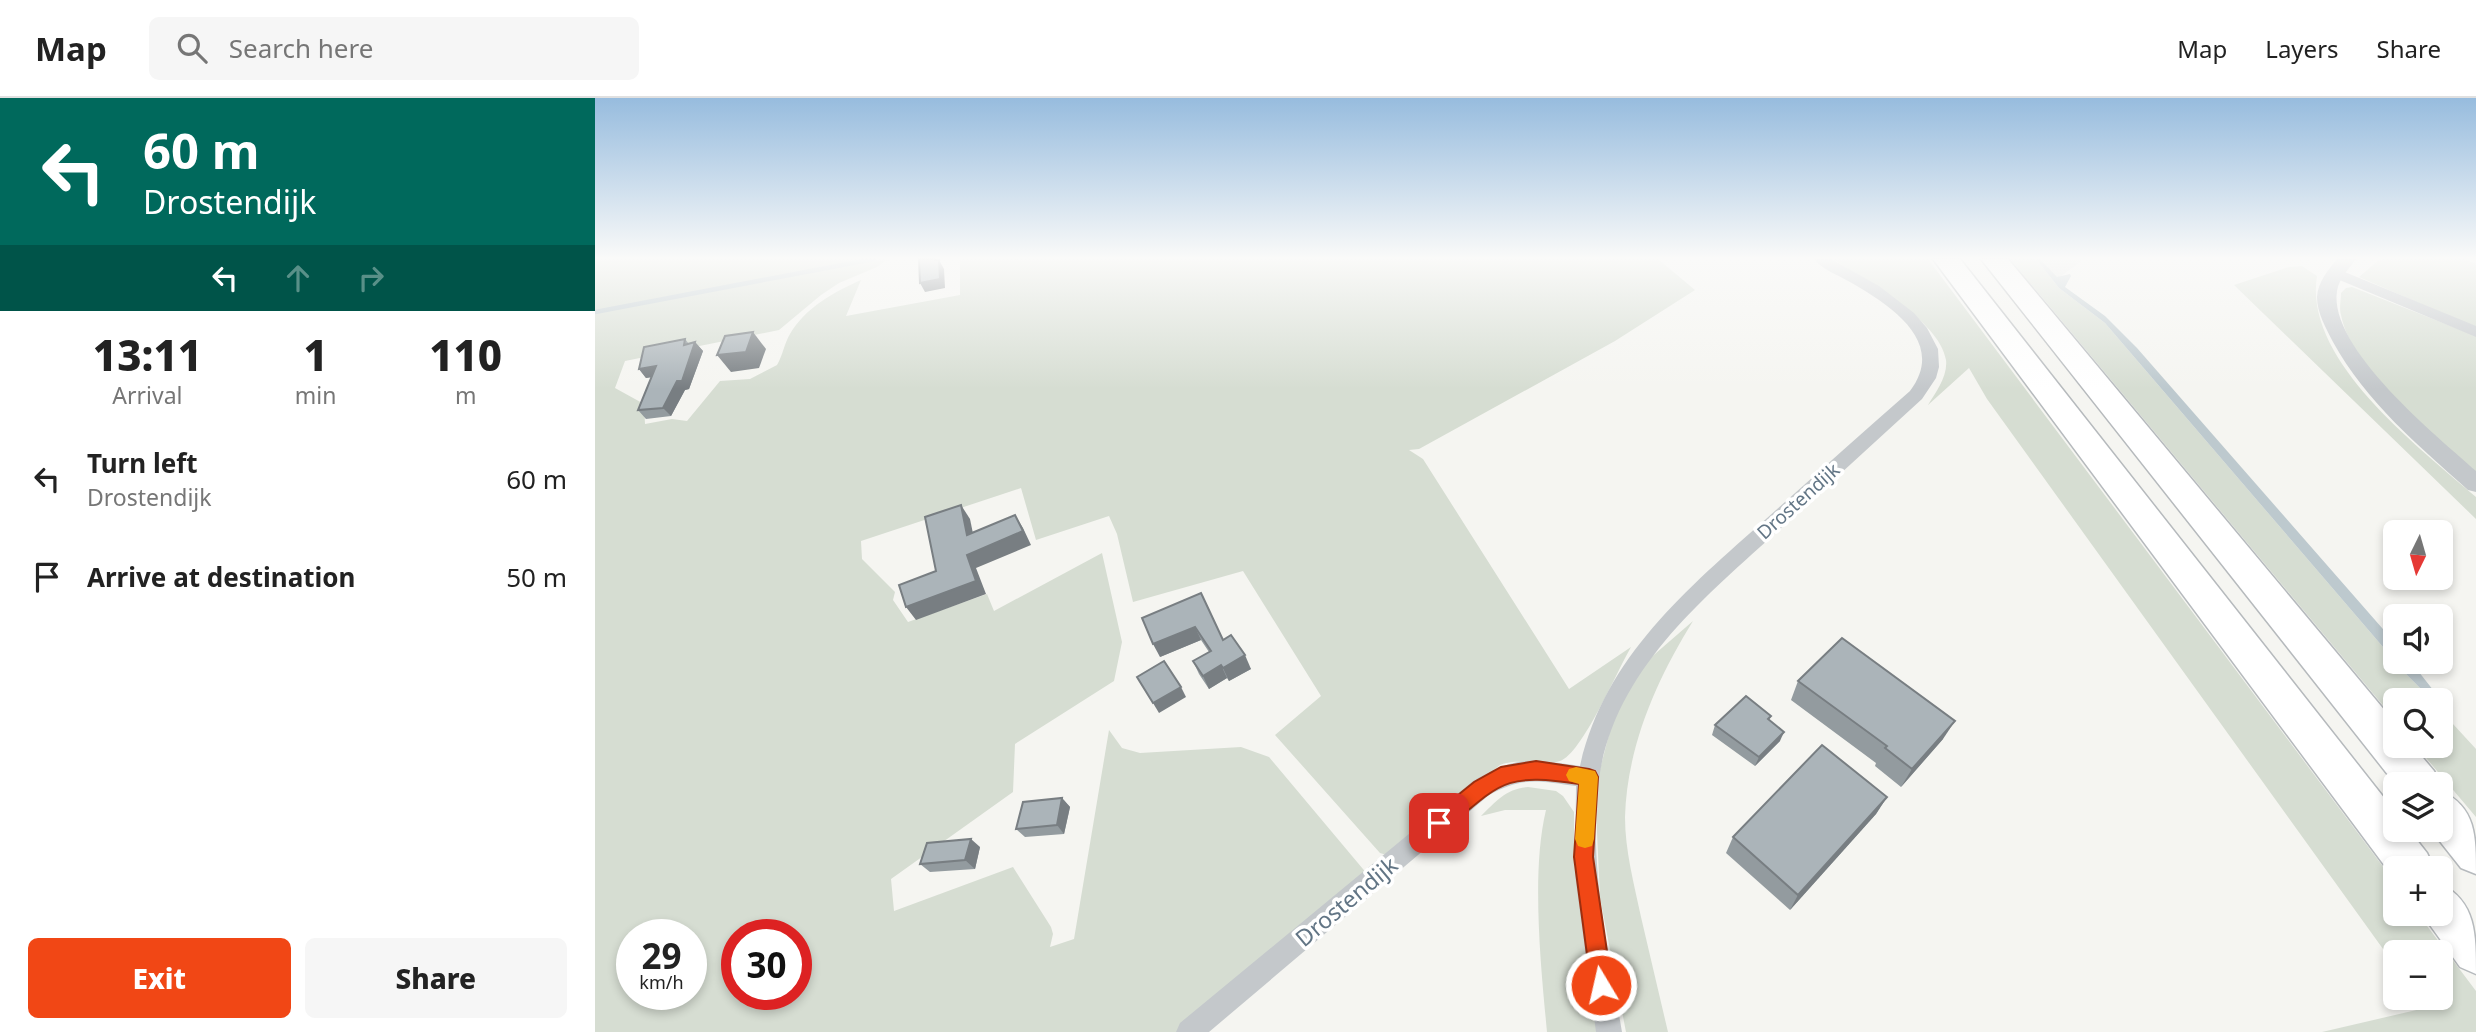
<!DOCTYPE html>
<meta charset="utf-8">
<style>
:root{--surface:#fff;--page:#f6f6f6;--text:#222;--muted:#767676;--line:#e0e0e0;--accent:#f14715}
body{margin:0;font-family:"Noto Sans",sans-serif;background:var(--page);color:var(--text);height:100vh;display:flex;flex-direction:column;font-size:26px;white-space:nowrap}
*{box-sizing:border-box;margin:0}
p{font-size:23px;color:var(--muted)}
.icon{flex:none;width:38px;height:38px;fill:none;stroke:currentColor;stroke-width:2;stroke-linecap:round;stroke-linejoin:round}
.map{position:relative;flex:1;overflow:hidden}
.side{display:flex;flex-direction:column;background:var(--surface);width:595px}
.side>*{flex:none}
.guide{background:#00695c;color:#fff;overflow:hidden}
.needle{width:46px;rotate:185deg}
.buttons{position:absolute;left:1788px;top:422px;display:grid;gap:14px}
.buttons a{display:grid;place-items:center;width:70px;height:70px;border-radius:10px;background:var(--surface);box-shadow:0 4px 10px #0003;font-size:35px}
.speed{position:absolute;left:21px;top:821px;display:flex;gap:14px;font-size:35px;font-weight:700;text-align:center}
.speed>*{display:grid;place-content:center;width:91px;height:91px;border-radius:50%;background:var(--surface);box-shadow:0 4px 10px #0003;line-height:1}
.speed small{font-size:18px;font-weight:400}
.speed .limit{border:10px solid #d22;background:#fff;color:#111}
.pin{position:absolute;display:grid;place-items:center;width:60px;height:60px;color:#fff;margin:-30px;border-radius:14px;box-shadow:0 4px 10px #0006}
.me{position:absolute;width:77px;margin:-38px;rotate:351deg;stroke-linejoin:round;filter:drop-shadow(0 0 5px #0008)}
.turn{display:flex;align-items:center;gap:24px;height:147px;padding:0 28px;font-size:32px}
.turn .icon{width:91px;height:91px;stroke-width:2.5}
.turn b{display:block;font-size:49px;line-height:60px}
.lanes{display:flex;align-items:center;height:66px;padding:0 28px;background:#0003;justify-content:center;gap:35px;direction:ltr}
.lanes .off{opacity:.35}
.eta{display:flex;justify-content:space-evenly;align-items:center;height:119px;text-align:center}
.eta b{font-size:42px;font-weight:800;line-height:49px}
.primary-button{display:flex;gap:14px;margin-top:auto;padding:14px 28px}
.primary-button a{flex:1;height:80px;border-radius:10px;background:var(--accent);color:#fff;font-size:28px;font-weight:800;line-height:80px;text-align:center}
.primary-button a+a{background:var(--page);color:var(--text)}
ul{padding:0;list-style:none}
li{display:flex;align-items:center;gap:21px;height:98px;padding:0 28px}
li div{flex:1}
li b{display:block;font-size:26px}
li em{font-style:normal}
header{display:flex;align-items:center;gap:42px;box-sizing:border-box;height:98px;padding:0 35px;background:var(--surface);border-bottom:2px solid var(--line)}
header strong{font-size:33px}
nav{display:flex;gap:38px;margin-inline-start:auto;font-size:24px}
.search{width:490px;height:63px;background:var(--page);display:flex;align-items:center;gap:18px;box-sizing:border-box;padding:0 24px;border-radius:10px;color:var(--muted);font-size:26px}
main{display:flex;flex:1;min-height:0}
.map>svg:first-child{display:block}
</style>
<header>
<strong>Map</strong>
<div class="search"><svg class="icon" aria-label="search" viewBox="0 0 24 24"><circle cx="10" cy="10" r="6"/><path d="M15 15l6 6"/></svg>Search here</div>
<nav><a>Map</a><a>Layers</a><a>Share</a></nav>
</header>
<main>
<section class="side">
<div class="guide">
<div class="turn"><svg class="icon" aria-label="left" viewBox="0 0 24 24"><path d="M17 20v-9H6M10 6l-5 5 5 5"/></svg><div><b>60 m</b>Drostendijk</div></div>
<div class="lanes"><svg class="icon" aria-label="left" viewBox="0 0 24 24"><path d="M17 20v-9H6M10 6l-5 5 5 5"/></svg><svg class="icon off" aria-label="ahead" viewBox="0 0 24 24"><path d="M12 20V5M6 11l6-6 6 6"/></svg><svg class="icon off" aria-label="right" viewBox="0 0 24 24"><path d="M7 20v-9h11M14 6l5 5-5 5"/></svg></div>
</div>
<div class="eta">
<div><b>13:11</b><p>Arrival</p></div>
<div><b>1</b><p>min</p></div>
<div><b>110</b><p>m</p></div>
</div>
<ul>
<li><svg class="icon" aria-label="left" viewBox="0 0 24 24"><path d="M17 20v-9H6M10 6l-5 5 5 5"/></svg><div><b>Turn left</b><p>Drostendijk</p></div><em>60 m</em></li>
<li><svg class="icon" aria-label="arrive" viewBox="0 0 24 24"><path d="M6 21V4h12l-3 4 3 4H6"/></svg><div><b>Arrive at destination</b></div><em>50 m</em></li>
</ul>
<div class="primary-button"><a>Exit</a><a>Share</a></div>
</section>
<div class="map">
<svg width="1881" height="934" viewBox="0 0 1881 934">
<rect width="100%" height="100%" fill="#f5f5f1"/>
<path fill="#e3e4e2" d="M 1446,161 L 1488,161 L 1464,180 L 1459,178 Z"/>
<g fill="#d6ddd2" fill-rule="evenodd">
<path d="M 0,161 L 293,161 L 282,169 L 244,185 L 226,197 L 184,232 L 30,263 L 20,290 L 49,306 L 50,326 L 77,321 L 92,323 L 125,283 L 155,281 L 182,267 C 188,257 189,246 195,236 C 210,210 239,194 266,182 L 251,218 L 365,197 L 365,161 L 1063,161 L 1100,192 L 1020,243 L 824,351 L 814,352 L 828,361 L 974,591 L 1036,549 C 1022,573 987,656 965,663 C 946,669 925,659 905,667 L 795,758 L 785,755 L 680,637 L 726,598 L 648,473 L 538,504 L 522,436 L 514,418 L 441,442 L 426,390 L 266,443 L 267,461 L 300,494 L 298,502 L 313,524 L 392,496 L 399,513 L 507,455 L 527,544 L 519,583 L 420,646 L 418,694 L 296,781 L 299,813 L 418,769 L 456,829 L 458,836 L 455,849 L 479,841 L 514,632 L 527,650 L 545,655 L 646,649 L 674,659 L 773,777 L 585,934 L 0,934 ZM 37,836 L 96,836 L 96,896 L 37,896 ZM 142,836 L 201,836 L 201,896 L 142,896 Z"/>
<path d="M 1238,161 L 1333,161 L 1801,786 L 1801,816 L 1823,816 L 1881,893 L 1881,934 L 1727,934 L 1830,910 L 1823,900 L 1846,900 L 1846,854 L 1801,854 L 1801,869 L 1392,301 L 1374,270 L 1333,307 C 1341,294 1353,278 1351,262 C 1345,222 1268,182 1238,161 Z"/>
<path d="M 1415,161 L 1441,161 L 1464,190 L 1510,225 L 1812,577 L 1837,602 L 1801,602 L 1801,623 Z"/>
<path d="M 1785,161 L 1870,161 L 1881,166 L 1881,230 L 1764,179 Z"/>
<path d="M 1707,168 L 1722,178 C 1708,262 1824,349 1881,399 L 1881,421 L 1639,187 L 1694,169 Z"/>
<path d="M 1757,189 L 1881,238 L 1881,377 C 1839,339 1757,274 1746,217 C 1744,210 1746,202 1746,195 L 1751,190 Z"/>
<path d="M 1098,523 C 1062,581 1032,648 1030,719 C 1030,752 1039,786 1046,819 C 1055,857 1064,896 1073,934 L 1031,934 L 1005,800 L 1000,691 L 1021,609 L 1053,562 Z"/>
<path d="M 1846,613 L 1881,651 L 1881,719 L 1821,648 L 1846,648 Z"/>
<path d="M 933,689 L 961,693 L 968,698 L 979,714 L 979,765 L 1008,934 L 952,934 C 946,870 936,774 951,712 L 910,712 L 886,718 C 900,704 912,690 933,689 Z"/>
</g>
<path fill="#bdc9ce" d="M 1441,161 L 1445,161 L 1462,179 L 1475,176 L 1476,178 L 1470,189 L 1510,218 L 1542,250 L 1801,546 L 1801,564 L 1816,564 L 1846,602 L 1837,602 L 1812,577 L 1510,225 L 1464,190 Z"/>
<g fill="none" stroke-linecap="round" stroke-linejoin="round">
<path stroke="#bdc9ce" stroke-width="4.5" d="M 0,214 L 279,161"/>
<defs>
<g id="motorway">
<path d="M 1338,161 L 1365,161 L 1801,715 L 1801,732 L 1814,732 L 1832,755 L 1839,770 L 1801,770 L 1801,783 Z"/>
<path d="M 1386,161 L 1413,161 L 1801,626 L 1801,648 L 1818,648 L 1839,673 L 1845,686 L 1801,687 Z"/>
<path d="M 1846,693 C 1881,709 1881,738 1881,776 L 1866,770 L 1836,732 L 1846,732 Z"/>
<path d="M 1846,786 C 1881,804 1881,836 1881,876 L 1865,869 L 1827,816 L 1846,816 Z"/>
</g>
</defs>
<use href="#motorway" stroke="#b6babd" stroke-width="3"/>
<g fill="#c4c8cb" fill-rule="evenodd">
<path d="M 1219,161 L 1236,161 L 1284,188 L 1319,215 L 1332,230 L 1343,251 L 1344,269 L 1341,280 L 1327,301 C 1280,344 1233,387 1186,430 C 1109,500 1019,572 1004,681 C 993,765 1013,852 1027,934 L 1001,934 L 980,777 L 981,688 C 944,683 928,678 894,697 L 614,934 L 581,934 L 585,925 L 878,683 C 923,657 936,661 985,668 C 1009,560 1092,491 1171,421 C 1219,378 1267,335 1315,293 C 1353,243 1293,206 1255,184 C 1243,177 1226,171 1219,161 Z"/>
<path d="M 1740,170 L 1881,228 L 1881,239 L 1735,178 L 1733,175 L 1735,172 Z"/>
</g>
<path fill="#c4c8cb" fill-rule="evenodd" d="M 1742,161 L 1761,161 C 1754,171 1744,180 1742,193 C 1733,250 1843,339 1881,373 L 1881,394 L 1873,392 C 1823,347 1771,304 1738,244 C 1731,230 1722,215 1722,199 C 1723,184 1733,172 1742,161 Z"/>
<use href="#motorway" fill="#fff" fill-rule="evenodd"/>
</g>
<g fill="#939b9f">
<path d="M 90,241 L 94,246 L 100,244 L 108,253 L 94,291 L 90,292 L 76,318 L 51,321 L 43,312 L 57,279 L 51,280 L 44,271 Z"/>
<path d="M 606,495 L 628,542 L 656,571 L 634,583 L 632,580 L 614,591 L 604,576 L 598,563 L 614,554 L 606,542 L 565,559 Z"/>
<path d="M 1203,583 L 1348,641 L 1306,689 L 1280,668 L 1281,665 L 1196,602 Z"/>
<path d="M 1176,618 L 1174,622 L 1185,643 L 1160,668 L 1117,637 L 1120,627 Z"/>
<path d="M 1292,699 L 1281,716 L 1195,812 L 1131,755 L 1138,739 Z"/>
<path d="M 467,700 L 475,709 L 469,736 L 430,739 L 421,731 Z"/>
<path d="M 385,749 L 380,771 L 335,774 L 325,766 Z"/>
</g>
<g fill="#787e82">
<path d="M 340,161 L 342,161 L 344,164 L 344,162 L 349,171 L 350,190 L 330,194 L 325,185 Z"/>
<path d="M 158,234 L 171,251 L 164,270 L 136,274 L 122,257 Z"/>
<path d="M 100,244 L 108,253 L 94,291 L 90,292 L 76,318 L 68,310 Z"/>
<path d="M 61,268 L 69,277 L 51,280 L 44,271 Z"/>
<path d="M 366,407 L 375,421 L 381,450 L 372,437 Z"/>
<path d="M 420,417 L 428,430 L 436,447 L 381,470 L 391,496 L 321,522 L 311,509 Z"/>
<path d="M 600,529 L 606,542 L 565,559 L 558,546 Z"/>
<path d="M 650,557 L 656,571 L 634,583 L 628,570 Z"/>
<path d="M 626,567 L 632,580 L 614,591 L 608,578 Z"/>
<path d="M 586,589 L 591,599 L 564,615 L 558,605 Z"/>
<path d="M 1360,623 L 1348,641 L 1306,689 L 1317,671 Z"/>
<path d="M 1189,634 L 1185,643 L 1160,668 L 1164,659 Z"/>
<path d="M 1292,699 L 1281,716 L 1195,812 L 1203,797 Z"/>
<path d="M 467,700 L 475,709 L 469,736 L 462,727 Z"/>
<path d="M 376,741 L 385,749 L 380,771 L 370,762 Z"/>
</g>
<g fill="#abb4b9" stroke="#787e82" stroke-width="2">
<path d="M 324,161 L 340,161 L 340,162 L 344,162 L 345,181 L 325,185 Z"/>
<path d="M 158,234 L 151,254 L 122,257 L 130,238 Z"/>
<path d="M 90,241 L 89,247 L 100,244 L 87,283 L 82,283 L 68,310 L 43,312 L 61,268 L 44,271 L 49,249 Z"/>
<path d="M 366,407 L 372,437 L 420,417 L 428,433 L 372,457 L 381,483 L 311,509 L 304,487 L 341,473 L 330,419 Z"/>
<path d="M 606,495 L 628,542 L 636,537 L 650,557 L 628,570 L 626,567 L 608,578 L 598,563 L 616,553 L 600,529 L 558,546 L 547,520 Z"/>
<path d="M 1247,540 L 1360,623 L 1317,671 L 1290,650 L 1292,648 L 1203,583 Z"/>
<path d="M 569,563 L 586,589 L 558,605 L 542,579 Z"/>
<path d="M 1151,598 L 1176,618 L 1173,621 L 1189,634 L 1164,659 L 1120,627 Z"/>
<path d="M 1227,647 L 1292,699 L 1203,797 L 1138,739 Z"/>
<path d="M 467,700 L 462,727 L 421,731 L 428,704 Z"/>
<path d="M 376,741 L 370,762 L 325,766 L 332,745 Z"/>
</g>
<linearGradient id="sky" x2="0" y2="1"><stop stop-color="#97bcde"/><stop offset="0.55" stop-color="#fafaf9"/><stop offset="1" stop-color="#fafaf9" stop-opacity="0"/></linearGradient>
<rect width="1881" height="291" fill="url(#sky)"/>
<path fill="#f14715" stroke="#9d2e0e" stroke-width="2" d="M 941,663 L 994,671 L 1000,673 L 1003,679 L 998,759 L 1017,887 L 1014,895 L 1006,898 L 999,895 L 996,887 L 979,759 L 984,686 C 909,675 907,684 851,731 L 844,734 L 837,731 L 834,725 L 837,718 L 879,684 L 906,669 Z"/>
<path fill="#f59e0b" d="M 981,669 L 1000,673 L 1003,679 L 999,741 L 997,748 L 990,750 L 983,748 L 980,741 L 984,686 L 974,683 L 971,677 L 974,671 Z"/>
<g text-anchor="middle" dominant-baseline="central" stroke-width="7" stroke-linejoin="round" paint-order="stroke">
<g font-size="19" fill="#627585" stroke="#fff">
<text transform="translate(1203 403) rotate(-42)">Drostendijk</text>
</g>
<g font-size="23" fill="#627585" stroke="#fff">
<text transform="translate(751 803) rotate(-40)">Drostendijk</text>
</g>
</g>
</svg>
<div class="buttons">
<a><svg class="needle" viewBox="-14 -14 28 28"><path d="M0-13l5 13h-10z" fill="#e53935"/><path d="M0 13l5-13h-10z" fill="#767676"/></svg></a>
<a><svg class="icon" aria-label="sound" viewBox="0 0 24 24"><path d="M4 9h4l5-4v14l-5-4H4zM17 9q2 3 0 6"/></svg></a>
<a><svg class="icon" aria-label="search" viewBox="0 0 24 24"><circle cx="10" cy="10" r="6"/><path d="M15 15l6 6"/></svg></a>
<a><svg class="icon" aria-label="layers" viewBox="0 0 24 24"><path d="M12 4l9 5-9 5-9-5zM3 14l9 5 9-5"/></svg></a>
<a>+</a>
<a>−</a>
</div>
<div class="speed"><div>29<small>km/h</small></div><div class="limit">30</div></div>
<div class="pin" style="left:844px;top:725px;background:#d93025"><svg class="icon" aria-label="arrive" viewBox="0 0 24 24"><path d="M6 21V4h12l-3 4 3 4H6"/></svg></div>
<svg class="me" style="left:1006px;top:887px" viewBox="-20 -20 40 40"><circle r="17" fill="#f14715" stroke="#fff" stroke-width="3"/><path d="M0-11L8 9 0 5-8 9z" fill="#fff"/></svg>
</div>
</main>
